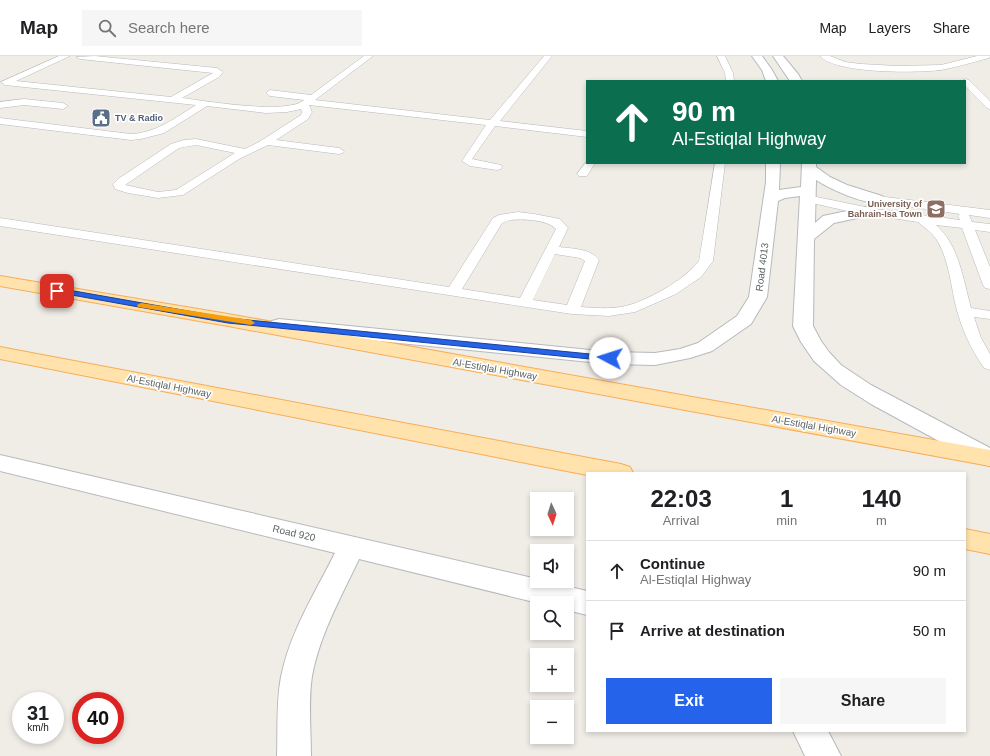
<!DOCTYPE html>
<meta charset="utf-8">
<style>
:root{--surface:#fff;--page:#f6f6f6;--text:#202124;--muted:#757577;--line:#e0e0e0;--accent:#2563eb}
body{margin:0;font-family:Helvetica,sans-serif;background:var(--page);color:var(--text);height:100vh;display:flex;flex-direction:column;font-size:15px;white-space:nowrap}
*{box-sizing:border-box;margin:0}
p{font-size:13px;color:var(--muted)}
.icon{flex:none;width:22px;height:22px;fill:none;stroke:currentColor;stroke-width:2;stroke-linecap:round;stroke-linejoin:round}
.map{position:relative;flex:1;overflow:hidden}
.panel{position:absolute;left:586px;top:416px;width:380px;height:260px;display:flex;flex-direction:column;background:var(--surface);border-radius:0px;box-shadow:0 2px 6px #0003}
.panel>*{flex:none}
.top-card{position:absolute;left:586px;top:24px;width:380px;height:84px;border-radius:0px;box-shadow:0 2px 6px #0003;background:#0b6e4f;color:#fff;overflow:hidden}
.needle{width:26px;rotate:176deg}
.controls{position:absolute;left:530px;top:436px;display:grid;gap:8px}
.controls a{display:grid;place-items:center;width:44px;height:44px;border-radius:0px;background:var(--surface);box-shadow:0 2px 6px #0003;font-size:20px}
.speed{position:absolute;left:12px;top:636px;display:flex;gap:8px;font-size:20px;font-weight:700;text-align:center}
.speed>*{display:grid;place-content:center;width:52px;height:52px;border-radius:50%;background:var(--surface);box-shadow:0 2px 6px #0003;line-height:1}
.speed small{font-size:10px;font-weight:400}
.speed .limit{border:6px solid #d22;background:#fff;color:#111}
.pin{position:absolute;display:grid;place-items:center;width:34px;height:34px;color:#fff;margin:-17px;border-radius:8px;box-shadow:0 2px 6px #0006}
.me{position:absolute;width:44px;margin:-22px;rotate:275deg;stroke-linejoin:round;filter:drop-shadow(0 0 3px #0008)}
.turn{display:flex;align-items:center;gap:14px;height:84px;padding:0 20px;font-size:18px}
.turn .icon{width:52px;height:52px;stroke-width:2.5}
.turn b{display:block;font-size:28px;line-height:34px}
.eta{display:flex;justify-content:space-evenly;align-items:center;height:68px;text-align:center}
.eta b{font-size:24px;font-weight:800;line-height:28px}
.action{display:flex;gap:8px;margin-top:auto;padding:8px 20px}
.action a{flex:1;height:46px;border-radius:0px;background:var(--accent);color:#fff;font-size:16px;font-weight:800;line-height:46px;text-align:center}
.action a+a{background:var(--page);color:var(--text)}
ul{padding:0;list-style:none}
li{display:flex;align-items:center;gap:12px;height:60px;padding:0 20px;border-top:1px solid var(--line)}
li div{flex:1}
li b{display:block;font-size:15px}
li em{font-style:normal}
header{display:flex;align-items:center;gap:24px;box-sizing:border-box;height:56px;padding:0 20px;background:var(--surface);border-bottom:1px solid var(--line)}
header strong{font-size:19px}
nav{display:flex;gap:22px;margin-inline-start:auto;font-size:14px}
.search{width:280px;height:36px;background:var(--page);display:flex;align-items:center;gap:10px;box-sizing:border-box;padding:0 14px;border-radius:0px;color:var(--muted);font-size:15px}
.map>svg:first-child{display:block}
</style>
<header>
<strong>Map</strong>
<div class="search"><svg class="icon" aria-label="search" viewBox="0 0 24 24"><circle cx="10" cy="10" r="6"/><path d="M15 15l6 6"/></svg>Search here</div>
<nav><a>Map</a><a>Layers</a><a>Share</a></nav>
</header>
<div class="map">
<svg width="990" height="700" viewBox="0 0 990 700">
<rect width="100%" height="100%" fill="#f0ece6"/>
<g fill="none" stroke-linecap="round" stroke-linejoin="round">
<defs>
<g id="service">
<path d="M 59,0 L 70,0 L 16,25 L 171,41 L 213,17 L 80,3 L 76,1 L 95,0 L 217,12 L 223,16 L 219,21 L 182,42 C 206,45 288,59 304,44 L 270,40 L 266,37 L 270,34 L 311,39 L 364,0 L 373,0 L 315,44 L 490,64 L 544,0 L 552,0 L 500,65 L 587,75 L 587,81 L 495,70 L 472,103 L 501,109 L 502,111 L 501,113 L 497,114 L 470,110 L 462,105 L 486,69 L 309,49 L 312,56 L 308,63 L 276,84 L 339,92 L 344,95 L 343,97 L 339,98 L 268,89 L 239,103 L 183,139 L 158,142 L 128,137 L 115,133 L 113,128 L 118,123 L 171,88 L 184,84 L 196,83 L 245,93 L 259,86 L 301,59 L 302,56 L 301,53 L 287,56 L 266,57 L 207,50 L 164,77 L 141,83 L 131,84 L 0,68 L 0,62 L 131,78 C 156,77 175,62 196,49 L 5,29 L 1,26 ZM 196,89 L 235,97 L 176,134 L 158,136 L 125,129 L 179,92 Z"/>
<path d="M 717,0 L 725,0 L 733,17 L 734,25 L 726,25 L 725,17 Z"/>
<path d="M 820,0 L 830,0 L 845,6 L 861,8 L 898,10 L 941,9 L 977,0 L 990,0 L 989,2 C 973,6 957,11 941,14 C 916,17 836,18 820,0 Z"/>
<path d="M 966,23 L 969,24 L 990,45 L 990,53 L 987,52 L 965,30 L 965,25 L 962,25 Z"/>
<path d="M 24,43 L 63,47 L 68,50 L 63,53 L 24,49 L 0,52 L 0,46 Z"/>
<path d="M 587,105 L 587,107 L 595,107 L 587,120 L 579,120 L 577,118 Z"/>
<path d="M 715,107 L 725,107 L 713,205 L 701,221 L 676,238 L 635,256 L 609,260 L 572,258 L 0,170 L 0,162 L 449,231 L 493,162 L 499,159 L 518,156 L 534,158 L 560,163 L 568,172 L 559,191 C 573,193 590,192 599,204 L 581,251 C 594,252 608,253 621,251 C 644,247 685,224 699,205 ZM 510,164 C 523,163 546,163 556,173 L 520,242 L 462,233 L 502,167 ZM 555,198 L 580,202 L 585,205 L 567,249 L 533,244 Z"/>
<path d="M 861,138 L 990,154 L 990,162 L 969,159 L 972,166 L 990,168 L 990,176 L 975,174 L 990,211 L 990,233 L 985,232 L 983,229 L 962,172 L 936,169 C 959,189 963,223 971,252 L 990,255 L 990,263 L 974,261 L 981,282 L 990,298 L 990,314 L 984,312 C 971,293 962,274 956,251 C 951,230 949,205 938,186 C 934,178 925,172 918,166 L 852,156 L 803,145 L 801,143 L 803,141 L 807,139 L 875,153 L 960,164 L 958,160 L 960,158 L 857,143 L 855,141 L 857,139 Z"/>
</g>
<g id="minor">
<path d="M 0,399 L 537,523 L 537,525 L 544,525 L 587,535 L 587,559 L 567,554 L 567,547 L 538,547 L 359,503 C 341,541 320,578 312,620 C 308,646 311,674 311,700 L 277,700 C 278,674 276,647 281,621 C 290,576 315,537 335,497 L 0,415 Z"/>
<path d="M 793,675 L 828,675 L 841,700 L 805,700 Z"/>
</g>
<g id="tertiary">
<path d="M 752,0 L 762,0 L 772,14 L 778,25 L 766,25 L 762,14 Z"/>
<path d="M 773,0 L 783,0 L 798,18 L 802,25 L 790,25 Z"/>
<path d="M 766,107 L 780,107 L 779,134 L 801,131 L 802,107 L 816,107 L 816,111 L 830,121 L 847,129 L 882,140 L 885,143 L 882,146 C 866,150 830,133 816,124 L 815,167 L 823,160 L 871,150 L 876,152 L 879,155 L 876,158 L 834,167 L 814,183 L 813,270 L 821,285 L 829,296 L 841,309 L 871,329 L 990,392 L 990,410 L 981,408 L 871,348 L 841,329 L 814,305 L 801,286 L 793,270 L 800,140 L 785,142 L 778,145 L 767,241 L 751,268 L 712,295 L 690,302 L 655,309 L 610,308 L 279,275 L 272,273 L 269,269 L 272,265 L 279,263 L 610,296 L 655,297 L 680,293 L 698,287 L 737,260 L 749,241 L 766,126 Z"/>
</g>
<g id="primary">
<path d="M 0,220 L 228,258 L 990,394 L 990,410 L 228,270 L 0,230 Z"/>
<path d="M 0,291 L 621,408 L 630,411 L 633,417 L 587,417 L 587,419 L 0,303 Z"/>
<path d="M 965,473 L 990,478 L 990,498 L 965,493 Z"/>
</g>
</defs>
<use href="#service" stroke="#b6babd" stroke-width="1"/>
<use href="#minor" stroke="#b6babd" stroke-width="2"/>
<use href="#tertiary" stroke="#b6babd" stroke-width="2"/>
<use href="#primary" stroke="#f8ad57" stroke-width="2"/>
<use href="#service" fill="#fff" fill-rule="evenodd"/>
<use href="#minor" fill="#fff" fill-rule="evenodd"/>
<use href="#tertiary" fill="#fff" fill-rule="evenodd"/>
<use href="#primary" fill="#ffe2ac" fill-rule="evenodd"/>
</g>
<path fill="#2563eb" stroke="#184099" d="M 57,232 L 228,262 L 610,300 L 614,302 L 610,305 L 228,267 L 55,236 L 55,233 Z"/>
<path fill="#f59e0b" d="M 141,247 L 251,264 L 255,267 L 251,269 L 138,251 L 137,249 Z"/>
<defs>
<symbol id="civic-square" viewBox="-11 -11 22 22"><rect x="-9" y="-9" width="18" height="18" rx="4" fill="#5c6f8a" stroke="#fff"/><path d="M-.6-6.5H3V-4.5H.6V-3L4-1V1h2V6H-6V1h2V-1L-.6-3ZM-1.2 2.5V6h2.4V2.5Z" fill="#fff"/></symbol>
<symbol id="school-square" viewBox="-11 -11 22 22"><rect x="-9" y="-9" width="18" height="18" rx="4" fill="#8d6e63" stroke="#fff"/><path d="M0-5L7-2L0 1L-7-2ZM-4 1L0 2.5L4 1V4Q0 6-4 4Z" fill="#fff"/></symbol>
</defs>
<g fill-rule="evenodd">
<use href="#civic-square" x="90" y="51" width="22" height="22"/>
<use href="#school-square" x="925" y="142" width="22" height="22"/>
</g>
<g text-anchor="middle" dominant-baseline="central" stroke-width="3.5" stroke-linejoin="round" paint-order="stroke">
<g font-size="9" font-weight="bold" fill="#4e5e75" stroke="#fff" text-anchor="start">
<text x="115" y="62">TV &amp; Radio</text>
</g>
<g font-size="9" font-weight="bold" fill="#785e54" stroke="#fff" text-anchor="end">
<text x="922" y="148">University of<tspan x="922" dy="10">Bahrain-Isa Town</tspan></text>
</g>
<g font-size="10" fill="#5d6367" stroke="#fff">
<text transform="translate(762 211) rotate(-83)">Road 4013</text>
<text transform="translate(495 313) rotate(10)">Al-Estiqlal Highway</text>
<text transform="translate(169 330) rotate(11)">Al-Estiqlal Highway</text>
<text transform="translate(814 370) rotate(10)">Al-Estiqlal Highway</text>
<text transform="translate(294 477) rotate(13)">Road 920</text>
</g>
</g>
</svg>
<div class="controls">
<a><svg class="needle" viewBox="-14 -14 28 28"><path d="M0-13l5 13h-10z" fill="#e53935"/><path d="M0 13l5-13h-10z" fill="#757577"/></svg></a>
<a><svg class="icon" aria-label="sound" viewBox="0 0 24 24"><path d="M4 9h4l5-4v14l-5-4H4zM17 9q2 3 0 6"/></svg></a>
<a><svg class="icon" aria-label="search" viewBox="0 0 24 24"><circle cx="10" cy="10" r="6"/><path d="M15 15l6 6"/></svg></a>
<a>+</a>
<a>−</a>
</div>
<div class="speed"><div>31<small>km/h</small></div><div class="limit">40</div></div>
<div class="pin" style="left:57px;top:235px;background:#d93025"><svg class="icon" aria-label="arrive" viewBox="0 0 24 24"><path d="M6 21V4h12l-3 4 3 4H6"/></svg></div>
<svg class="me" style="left:610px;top:302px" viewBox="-20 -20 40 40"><circle r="19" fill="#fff"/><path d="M0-13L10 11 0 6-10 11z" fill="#2563eb"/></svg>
<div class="top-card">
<div class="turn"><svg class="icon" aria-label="ahead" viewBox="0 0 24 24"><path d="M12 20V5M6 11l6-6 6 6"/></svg><div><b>90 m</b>Al-Estiqlal Highway</div></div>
</div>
<section class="panel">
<div class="eta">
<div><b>22:03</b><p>Arrival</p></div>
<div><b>1</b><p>min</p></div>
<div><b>140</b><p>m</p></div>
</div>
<ul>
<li><svg class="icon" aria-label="ahead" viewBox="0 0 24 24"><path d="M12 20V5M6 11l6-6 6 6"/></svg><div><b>Continue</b><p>Al-Estiqlal Highway</p></div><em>90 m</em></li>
<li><svg class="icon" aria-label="arrive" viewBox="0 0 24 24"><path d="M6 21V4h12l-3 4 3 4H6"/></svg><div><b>Arrive at destination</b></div><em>50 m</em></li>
</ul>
<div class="action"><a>Exit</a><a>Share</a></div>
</section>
</div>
